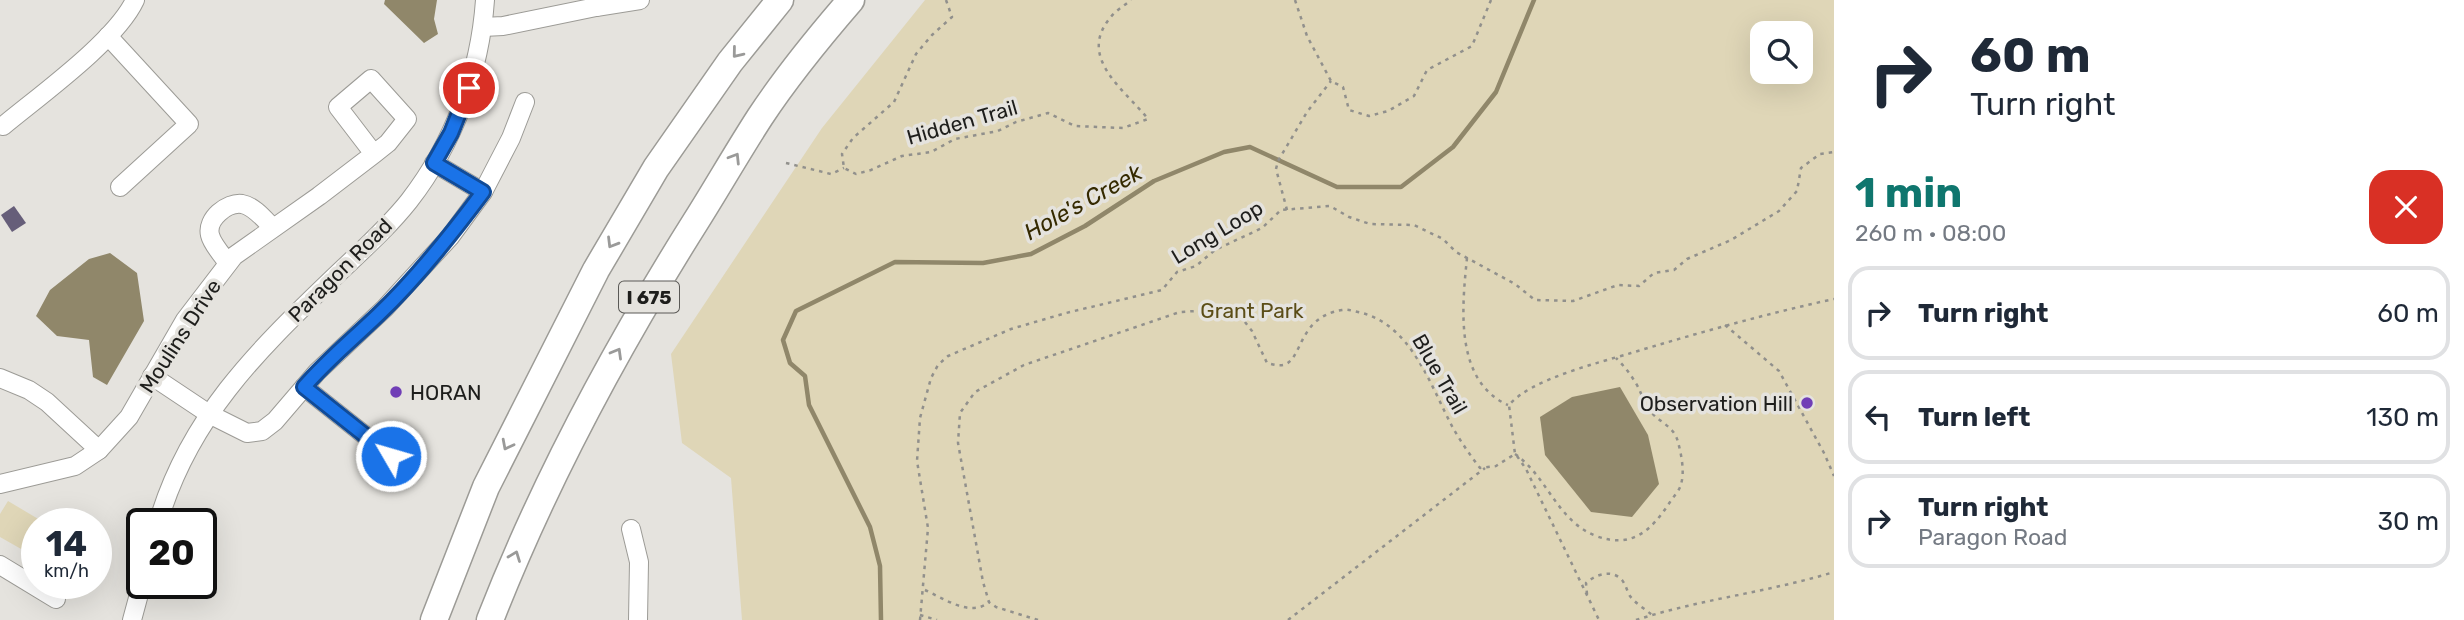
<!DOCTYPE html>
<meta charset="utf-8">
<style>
:root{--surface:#fff;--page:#f6f6f7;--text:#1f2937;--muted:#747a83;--line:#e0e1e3;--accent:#0f766e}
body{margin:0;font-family:Rubik,sans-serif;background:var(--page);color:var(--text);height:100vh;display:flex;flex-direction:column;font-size:26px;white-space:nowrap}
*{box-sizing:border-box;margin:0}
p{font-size:23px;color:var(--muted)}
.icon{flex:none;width:38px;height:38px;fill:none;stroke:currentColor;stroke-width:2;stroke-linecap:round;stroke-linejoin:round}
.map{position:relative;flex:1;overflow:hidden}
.sheet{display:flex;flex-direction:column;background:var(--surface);width:630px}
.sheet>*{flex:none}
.top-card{background:#fff;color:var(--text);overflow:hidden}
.buttons{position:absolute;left:1750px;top:21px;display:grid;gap:14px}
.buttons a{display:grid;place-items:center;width:63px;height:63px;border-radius:14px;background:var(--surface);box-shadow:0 7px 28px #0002;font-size:35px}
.speed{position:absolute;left:21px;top:508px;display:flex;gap:14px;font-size:35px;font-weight:700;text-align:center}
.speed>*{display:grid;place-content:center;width:91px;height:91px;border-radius:50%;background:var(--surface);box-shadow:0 7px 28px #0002;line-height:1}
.speed small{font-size:18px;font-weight:400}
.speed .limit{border:4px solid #111;border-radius:10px;background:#fff;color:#111}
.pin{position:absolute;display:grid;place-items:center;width:60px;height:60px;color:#fff;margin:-30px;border:4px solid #fff;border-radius:50%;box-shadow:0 2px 7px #0007}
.me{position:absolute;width:77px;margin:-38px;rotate:308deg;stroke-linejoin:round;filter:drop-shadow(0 0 5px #0008)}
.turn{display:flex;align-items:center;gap:24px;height:147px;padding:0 21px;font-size:32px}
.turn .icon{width:91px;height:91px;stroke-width:2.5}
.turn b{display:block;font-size:49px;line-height:60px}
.round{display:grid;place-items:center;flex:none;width:74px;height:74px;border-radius:21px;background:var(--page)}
.headline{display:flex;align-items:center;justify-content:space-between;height:119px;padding:0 21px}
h1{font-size:42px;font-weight:700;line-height:52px;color:var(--accent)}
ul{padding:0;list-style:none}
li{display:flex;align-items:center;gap:21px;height:94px;margin:0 14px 10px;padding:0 7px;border:4px solid var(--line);border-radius:21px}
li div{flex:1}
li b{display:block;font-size:26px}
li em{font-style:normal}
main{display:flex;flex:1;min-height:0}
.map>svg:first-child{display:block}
</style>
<main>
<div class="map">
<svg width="1834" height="620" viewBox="0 0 1834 620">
<rect width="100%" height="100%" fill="#e5e3de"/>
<g fill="#dfd6b7" fill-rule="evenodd">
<path d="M 925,0 L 1834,0 L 1834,620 L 742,620 L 731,478 L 682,443 L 671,354 L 822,128 ZM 1762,33 L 1801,33 L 1801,72 L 1762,72 Z"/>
<path d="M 8,501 L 45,523 L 37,523 L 37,558 L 0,537 L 0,514 Z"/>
</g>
<g fill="#90876a">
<path d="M 385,0 L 437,0 L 434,19 L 438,34 L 424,43 L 384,4 Z"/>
<path d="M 110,253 L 137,273 L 144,321 L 107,385 L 93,377 L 89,340 L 57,336 L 36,316 L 50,290 L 89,259 Z"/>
<path d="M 1620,387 L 1648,435 L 1659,484 L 1632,517 L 1591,512 L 1545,455 L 1540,417 L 1572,397 Z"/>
</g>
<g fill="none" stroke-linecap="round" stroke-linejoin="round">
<path stroke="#90876a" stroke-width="4.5" d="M 881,620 L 880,566 L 870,527 L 809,405 L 805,376 L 790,363 L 783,340 L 796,311 L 895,262 L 983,263 L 1031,254 L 1085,226 L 1154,181 L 1224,152 L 1250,147 L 1337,187 L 1401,187 L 1453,147 L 1496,92 L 1534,0"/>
</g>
<path fill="#665e79" d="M 14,206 L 26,223 L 12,232 L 1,215 Z"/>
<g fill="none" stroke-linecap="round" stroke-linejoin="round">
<defs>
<g id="minor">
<path d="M 596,7 L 640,0"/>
<path d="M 483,27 L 503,26 L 596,7 L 595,0"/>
<path d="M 108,36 L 189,124 L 120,187"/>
<path d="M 3,126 C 39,96 116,41 135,0"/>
<path d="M 483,192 L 511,138 L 525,102"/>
<path d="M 228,263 C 222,255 212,244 210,235 C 206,219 227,202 242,204 C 254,206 265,220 273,228"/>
<path d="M 152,376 L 209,414 L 247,433 L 262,431 L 275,421 L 317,372 L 385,308 L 450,237 L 483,192 L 434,163"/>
<path d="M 0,378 L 29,390 L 47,402 L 99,450"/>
<path d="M 304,387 L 391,456"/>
<path d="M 0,484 L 75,466 L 99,450 L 129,417 L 185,320 L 234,256 L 319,196 L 374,154 L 388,143 L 407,119 L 371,79 L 338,107 L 374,154"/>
<path d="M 158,523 C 188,419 256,352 331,280 C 358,254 386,230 409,201 C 454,143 480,72 485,0"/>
<path d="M 631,529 L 639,562 L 638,620"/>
<path d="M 0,565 L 56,599"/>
<path d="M 132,620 L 142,583"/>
</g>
<g id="highway">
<path d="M 434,620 L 486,487 L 596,270 L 656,168 L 730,62 L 780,0"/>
<path d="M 490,620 C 545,479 616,348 696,221 C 718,186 738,151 760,117 C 787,76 819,37 851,0"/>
</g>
</defs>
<use href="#minor" stroke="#9c9b96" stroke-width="20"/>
<use href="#highway" stroke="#9c9b96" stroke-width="29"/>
<g stroke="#91908c" stroke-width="2.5" stroke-dasharray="3.5 5" stroke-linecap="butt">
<path d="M 946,0 L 952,17 L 932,35 L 916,54 L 894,102 L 853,138 L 842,154 L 844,168 L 856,174 L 871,170 L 902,156 L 931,152 L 955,139 L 998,131 L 1016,122 L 1048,113 L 1075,126 L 1123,128 L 1148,119 C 1125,90 1077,58 1110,18 C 1115,11 1124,6 1131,0"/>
<path d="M 1295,0 L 1307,36 L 1331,81 L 1343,87 L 1349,110 L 1369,116 L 1388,111 L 1414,96 L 1427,70 L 1472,46 L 1491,0"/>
<path d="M 786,163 L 831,174 L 844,168"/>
<path d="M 1287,210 L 1276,169 L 1278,161 L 1307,112 L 1331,81"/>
<path d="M 1467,258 C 1462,307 1454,381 1508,405"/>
<path d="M 1725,325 L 1779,371 L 1824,453 L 1834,476"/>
<path d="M 1515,454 C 1547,476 1557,521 1596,536 C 1632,549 1651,531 1670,502 C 1673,497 1680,490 1681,484 C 1685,472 1681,453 1678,442 C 1674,426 1660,423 1650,411 C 1645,405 1642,395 1638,387 C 1632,376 1625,367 1616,358"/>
<path d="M 1517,456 L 1526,469 L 1599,620"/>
<path d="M 925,590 C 943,598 971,618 989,602"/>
<path d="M 1587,594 L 1586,583 C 1596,574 1612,569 1622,580 C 1626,585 1627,591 1630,596 C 1635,603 1645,609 1652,615"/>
<path d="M 920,615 L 937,620"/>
<path d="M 920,620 L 928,528 L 917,461 L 920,418 L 931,378 L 938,365 L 948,356 L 1011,329 L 1066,313 L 1162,290 L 1177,272 L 1196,266 L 1215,250 L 1262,228 L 1281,210 L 1330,206 L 1349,217 L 1370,224 L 1414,225 L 1443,239 L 1456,252 L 1515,284 L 1535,300 L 1573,301 L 1618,285 L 1639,286 L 1654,273 L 1674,270 L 1687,259 L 1731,240 L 1779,211 L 1797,191 L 1801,168 L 1820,154 L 1834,152"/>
<path d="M 1038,620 L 996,607 L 989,602 L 983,582 L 958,443 L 960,413 L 975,392 L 1024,365 L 1180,312 L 1228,309 L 1241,317 L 1252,331 L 1267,363 C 1272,364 1278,366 1283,365 C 1303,361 1297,317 1342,310 C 1348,309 1353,311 1358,312 C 1411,323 1430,385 1453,428 C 1461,442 1470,455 1480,468 L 1496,466 L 1515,454 L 1509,405 C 1531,379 1598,363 1631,353 C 1698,333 1765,314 1834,299"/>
<path d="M 1288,620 L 1485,468"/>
<path d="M 1636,620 C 1701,599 1769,592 1834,572"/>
</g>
<use href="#minor" stroke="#fff" stroke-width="18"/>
<use href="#highway" stroke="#fff" stroke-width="26"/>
</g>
<defs><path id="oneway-chevron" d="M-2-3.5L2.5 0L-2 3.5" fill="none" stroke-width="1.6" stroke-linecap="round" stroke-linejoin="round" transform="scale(1.75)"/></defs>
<g stroke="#9a9a99">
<use href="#oneway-chevron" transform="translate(737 53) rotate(129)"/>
<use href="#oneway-chevron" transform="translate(735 158) rotate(-58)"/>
<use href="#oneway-chevron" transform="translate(612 243) rotate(121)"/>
<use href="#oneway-chevron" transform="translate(617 353) rotate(-60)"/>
<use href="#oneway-chevron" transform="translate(507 445) rotate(117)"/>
<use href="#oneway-chevron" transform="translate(515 556) rotate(-69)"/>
</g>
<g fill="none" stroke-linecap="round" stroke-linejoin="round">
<defs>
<path id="route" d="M 391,456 L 304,387 C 326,361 353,339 378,315 C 417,278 451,235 483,192 L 434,163 L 451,133 L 469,88"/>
</defs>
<use href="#route" stroke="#114b97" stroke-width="18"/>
<use href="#route" stroke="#1a73e8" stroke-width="12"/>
</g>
<g fill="#703eb6" stroke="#e5e3de" stroke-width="2.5">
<circle cx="396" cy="392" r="7"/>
<circle cx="1807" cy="403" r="7"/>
</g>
<g text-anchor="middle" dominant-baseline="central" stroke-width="7" stroke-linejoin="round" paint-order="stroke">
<rect fill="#e5e3de" stroke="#5a5956" stroke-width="2" x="619" y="281.5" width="60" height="31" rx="5"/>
<g font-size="19" font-weight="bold" fill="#1e1e1c">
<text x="649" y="297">I 675</text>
</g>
<g font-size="21" fill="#1e1e1c" stroke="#e5e3de">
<text transform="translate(962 122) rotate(-16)">Hidden Trail</text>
<text transform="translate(1217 232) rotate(-31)">Long Loop</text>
<text transform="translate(340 270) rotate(-45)">Paragon Road</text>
<text transform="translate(180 336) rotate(-57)">Moulins Drive</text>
<text transform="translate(1440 374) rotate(60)">Blue Trail</text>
</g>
<g font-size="21" fill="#5b4d17" stroke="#e5e3de">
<text x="1252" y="310">Grant Park</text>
</g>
<g font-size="21" fill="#1e1e1c" stroke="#e5e3de" text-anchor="start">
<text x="410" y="392">HORAN</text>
<text x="1793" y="403" text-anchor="end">Observation Hill</text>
</g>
<g font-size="23" font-style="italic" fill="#352a00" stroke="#e5e3de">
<text transform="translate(1083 202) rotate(-29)">Hole's Creek</text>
</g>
</g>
</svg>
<div class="buttons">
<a><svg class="icon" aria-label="search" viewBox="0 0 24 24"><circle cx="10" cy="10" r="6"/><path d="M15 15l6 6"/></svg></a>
</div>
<div class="speed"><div>14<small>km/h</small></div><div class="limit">20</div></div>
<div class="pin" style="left:469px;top:88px;background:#d93025"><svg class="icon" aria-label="arrive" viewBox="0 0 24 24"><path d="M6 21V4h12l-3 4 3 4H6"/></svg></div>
<svg class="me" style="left:391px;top:456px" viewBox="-20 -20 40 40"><circle r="17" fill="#1a73e8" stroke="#fff" stroke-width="3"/><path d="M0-11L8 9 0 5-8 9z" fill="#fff"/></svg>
</div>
<section class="sheet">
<div class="top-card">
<div class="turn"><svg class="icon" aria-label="right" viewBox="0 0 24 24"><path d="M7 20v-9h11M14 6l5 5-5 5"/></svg><div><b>60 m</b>Turn right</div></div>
</div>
<div class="headline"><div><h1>1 min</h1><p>260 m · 08:00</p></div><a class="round" style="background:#d93025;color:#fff"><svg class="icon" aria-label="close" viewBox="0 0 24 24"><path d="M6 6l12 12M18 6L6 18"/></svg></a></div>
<ul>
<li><svg class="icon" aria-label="right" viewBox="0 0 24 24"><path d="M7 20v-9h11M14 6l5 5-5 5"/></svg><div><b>Turn right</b></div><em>60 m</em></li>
<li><svg class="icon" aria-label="left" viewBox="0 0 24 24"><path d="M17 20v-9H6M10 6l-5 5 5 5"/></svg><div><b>Turn left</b></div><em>130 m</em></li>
<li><svg class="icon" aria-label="right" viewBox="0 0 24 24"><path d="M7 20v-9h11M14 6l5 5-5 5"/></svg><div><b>Turn right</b><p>Paragon Road</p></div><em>30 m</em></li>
</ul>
</section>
</main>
